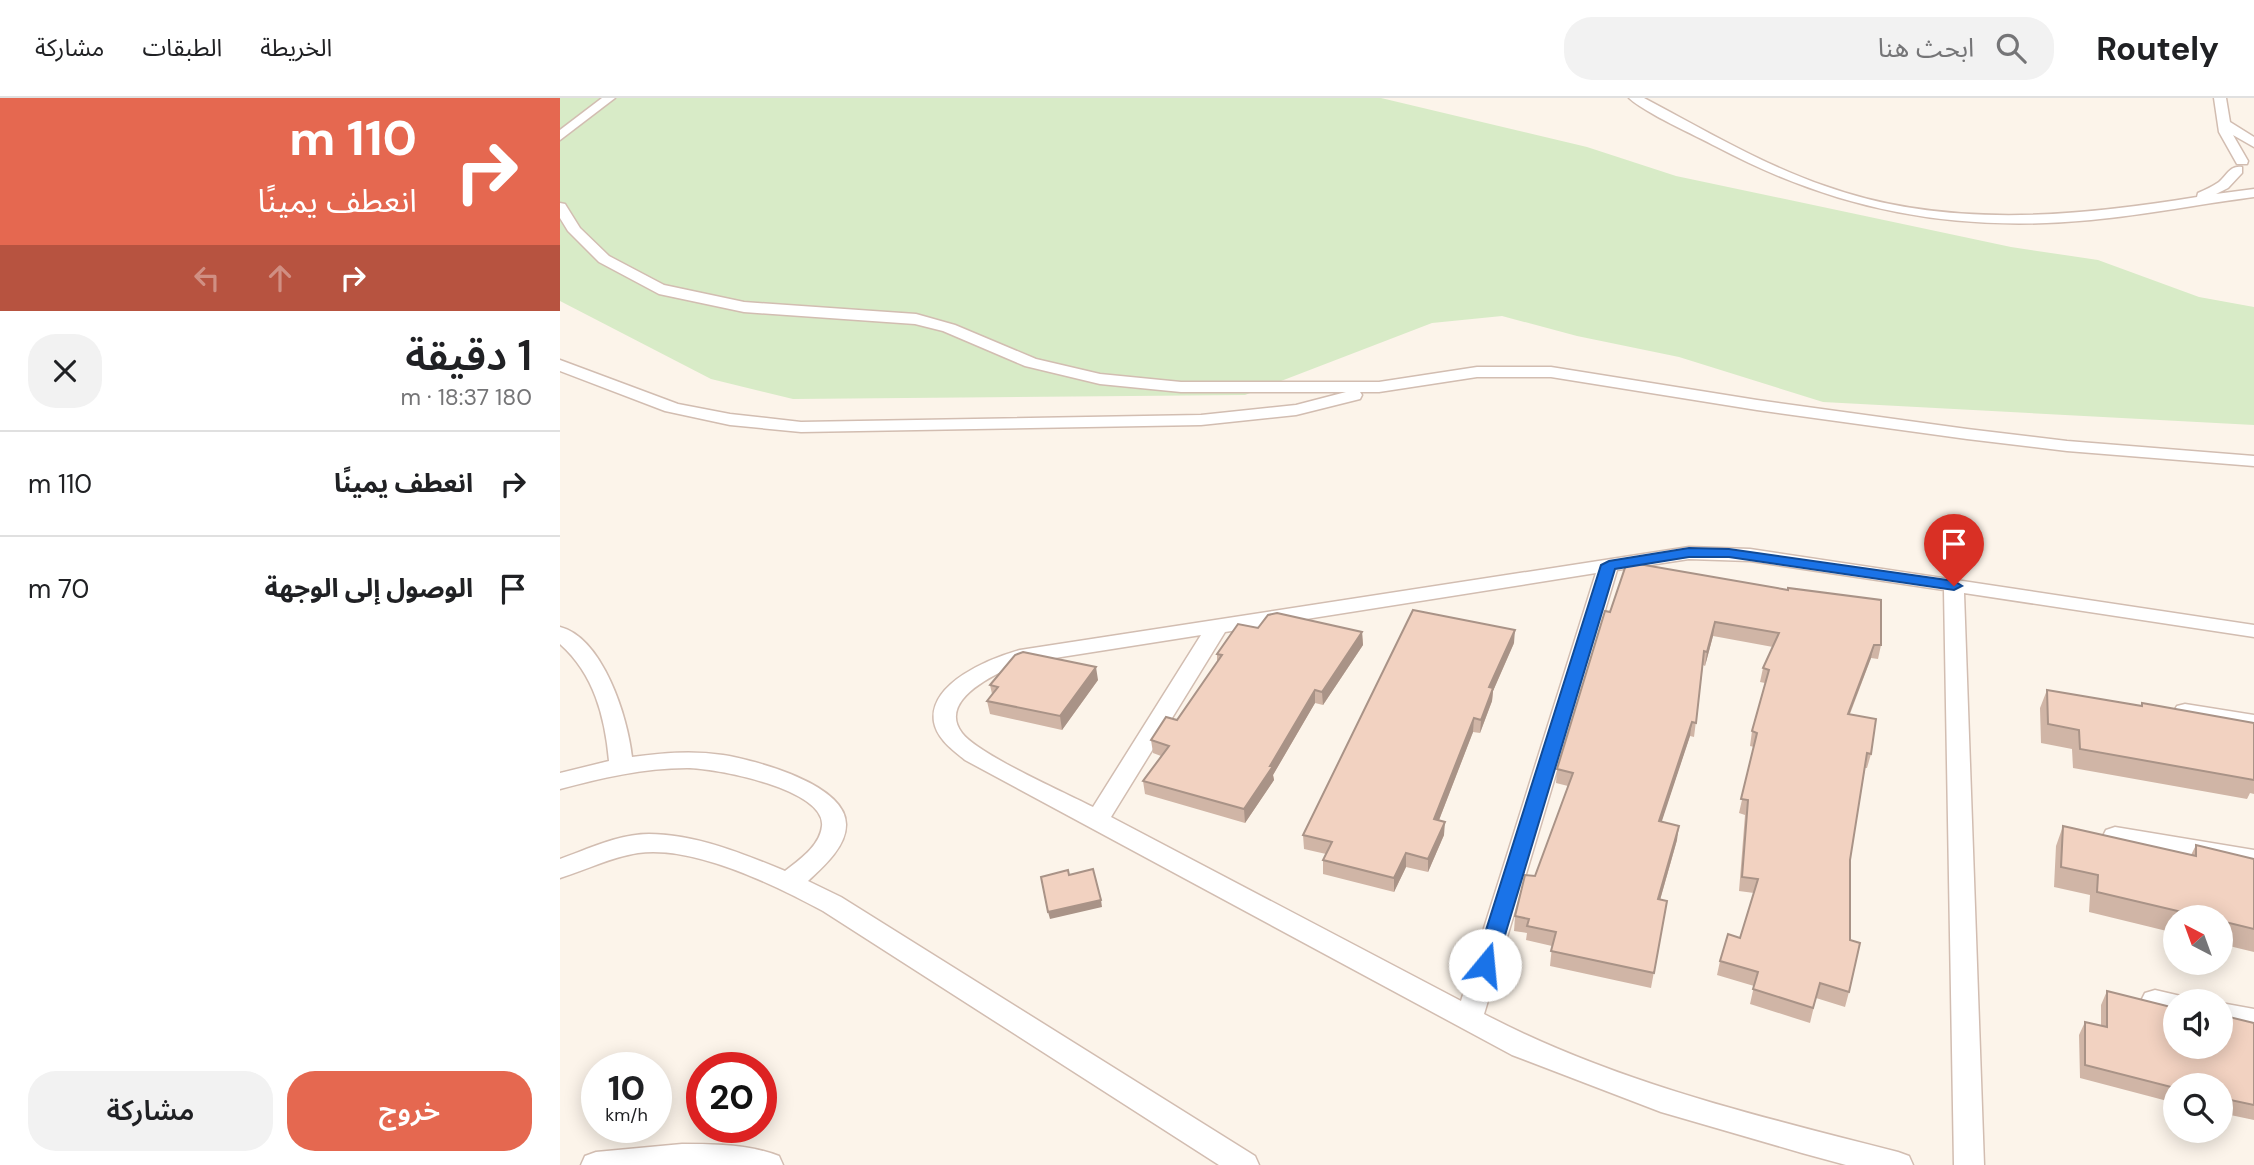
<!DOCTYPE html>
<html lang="ar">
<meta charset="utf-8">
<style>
:root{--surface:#fff;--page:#f2f2f2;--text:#202124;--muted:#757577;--line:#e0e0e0;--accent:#e56850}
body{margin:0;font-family:"DM Sans","Noto Sans Arabic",sans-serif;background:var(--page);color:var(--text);direction:rtl;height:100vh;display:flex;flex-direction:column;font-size:26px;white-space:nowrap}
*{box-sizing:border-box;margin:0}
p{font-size:23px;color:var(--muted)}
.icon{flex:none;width:38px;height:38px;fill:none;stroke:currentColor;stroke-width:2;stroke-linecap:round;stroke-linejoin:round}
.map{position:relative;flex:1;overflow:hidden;direction:ltr}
.panel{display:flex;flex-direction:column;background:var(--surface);width:560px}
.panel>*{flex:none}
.top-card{background:#e56850;color:#fff;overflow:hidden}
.needle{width:46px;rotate:319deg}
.fabs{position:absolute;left:1603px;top:807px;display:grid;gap:14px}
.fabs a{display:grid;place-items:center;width:70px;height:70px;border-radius:50%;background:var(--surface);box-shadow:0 4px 18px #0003;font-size:35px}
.speed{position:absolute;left:21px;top:954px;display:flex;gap:14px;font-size:35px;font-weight:700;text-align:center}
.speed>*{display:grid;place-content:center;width:91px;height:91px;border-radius:50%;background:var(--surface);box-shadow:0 4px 18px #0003;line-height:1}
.speed small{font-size:18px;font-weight:400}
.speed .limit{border:10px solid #d22;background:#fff;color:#111}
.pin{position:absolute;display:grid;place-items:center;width:60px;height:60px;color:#fff;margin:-72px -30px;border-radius:50% 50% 50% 0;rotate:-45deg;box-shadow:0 0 7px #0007}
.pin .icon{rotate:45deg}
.me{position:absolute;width:77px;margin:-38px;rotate:17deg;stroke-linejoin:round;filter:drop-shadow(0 0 5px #0008)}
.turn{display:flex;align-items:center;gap:24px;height:147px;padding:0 28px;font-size:32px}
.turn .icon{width:91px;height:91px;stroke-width:2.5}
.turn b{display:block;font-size:49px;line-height:60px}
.lanes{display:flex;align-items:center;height:66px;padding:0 28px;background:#0003;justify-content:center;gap:35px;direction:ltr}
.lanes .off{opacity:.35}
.round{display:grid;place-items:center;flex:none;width:74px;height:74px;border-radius:28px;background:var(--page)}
.head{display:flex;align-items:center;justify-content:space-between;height:119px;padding:0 28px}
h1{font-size:42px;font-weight:600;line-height:52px}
.primary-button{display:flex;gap:14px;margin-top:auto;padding:14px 28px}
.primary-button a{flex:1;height:80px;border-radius:28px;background:var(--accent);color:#fff;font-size:28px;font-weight:600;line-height:80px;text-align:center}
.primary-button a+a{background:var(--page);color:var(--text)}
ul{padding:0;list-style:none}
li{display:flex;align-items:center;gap:21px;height:105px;padding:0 28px;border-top:2px solid var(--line)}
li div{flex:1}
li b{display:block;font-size:26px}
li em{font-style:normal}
header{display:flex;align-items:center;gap:42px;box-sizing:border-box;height:98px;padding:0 35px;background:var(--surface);border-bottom:2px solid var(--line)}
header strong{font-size:33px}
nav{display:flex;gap:38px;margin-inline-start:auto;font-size:24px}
.search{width:490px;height:63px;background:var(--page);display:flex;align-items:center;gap:18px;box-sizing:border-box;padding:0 24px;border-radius:28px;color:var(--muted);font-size:26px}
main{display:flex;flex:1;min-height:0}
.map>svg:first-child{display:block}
</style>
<header>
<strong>Routely</strong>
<div class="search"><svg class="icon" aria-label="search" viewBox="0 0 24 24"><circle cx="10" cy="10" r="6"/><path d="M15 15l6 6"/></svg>ابحث هنا</div>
<nav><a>الخريطة</a><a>الطبقات</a><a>مشاركة</a></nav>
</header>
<main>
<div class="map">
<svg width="1694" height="1067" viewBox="0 0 1694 1067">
<rect width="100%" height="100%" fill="#fcf4ea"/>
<path fill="#d8ebc7" d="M 0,0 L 821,0 L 1027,49 L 1116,78 L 1451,149 L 1538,162 L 1639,199 L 1694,209 L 1694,327 L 1263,304 L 1119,259 L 1017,238 L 942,218 L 872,225 L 685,297 L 233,301 L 151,281 L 0,203 Z"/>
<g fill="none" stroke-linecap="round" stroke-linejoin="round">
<defs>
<g id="service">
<path d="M 42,0 L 55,0 L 0,42 L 0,32 Z"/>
<path d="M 1069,0 L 1084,0 C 1143,31 1201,66 1265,88 C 1384,131 1515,119 1637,99 L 1638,95 C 1645,92 1653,88 1659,84 C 1667,77 1670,67 1682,69 L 1682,75 L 1668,90 L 1656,96 L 1694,91 L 1694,99 C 1640,106 1586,117 1531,122 C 1395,135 1278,113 1157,49 C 1135,37 1085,15 1069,0 Z"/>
<path d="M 1654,0 L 1666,0 L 1670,24 L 1694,39 L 1694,49 L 1673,37 L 1688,63 L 1687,66 L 1677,66 L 1659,34 Z"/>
<path d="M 0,105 L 5,106 L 20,130 L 49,158 L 104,187 L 184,204 L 356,216 L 395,227 L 476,261 L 540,276 L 621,284 L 819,284 L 917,269 L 991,269 L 1197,302 L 1407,331 L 1507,343 L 1694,358 L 1694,368 L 1507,353 L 1407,341 L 1197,312 L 991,279 L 917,279 L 819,294 L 800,294 L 802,297 L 800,301 L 736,317 L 641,327 L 241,334 L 170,327 L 105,313 L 0,273 L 0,262 L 118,306 L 170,316 L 241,324 L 641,317 L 736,307 L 786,294 L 621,294 L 540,286 L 465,268 L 383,233 L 355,226 L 184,214 L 99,196 L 39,164 L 8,133 L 0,120 Z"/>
<path d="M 1129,449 L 1190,451 L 1694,527 L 1694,539 L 1404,495 L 1424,1067 L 1394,1067 L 1384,492 L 1190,463 L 1129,461 L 1057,472 L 924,916 C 1054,984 1197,1018 1338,1054 L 1349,1058 L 1353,1067 L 1286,1067 L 1242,1055 L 1101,1014 L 952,957 L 405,662 C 393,652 377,641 374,624 C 368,585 431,560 460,552 ZM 1036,475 L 901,903 L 551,719 L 665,534 ZM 641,537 L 533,709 C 504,694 419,657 402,635 C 376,601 440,573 463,565 Z"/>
<path d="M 0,529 C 43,540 68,620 72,659 C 102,655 132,652 163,657 C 194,662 287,686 286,727 C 286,749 263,769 248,783 L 281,799 L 695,1058 L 699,1067 L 659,1067 L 263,813 C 215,787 133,747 78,755 C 51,759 26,772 0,780 L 0,761 C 28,751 59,736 89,736 C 135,736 184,756 225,773 C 239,762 260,748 262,728 C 266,691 155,670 127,670 C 83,670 42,680 0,691 L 0,675 L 49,663 C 45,619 34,576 0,546 Z"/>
<path d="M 1625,606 L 1694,617 L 1694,631 L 1617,618 L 1614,613 L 1617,608 Z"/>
<path d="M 1555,729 L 1694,752 L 1694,770 L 1546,744 L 1543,738 L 1546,732 Z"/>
<path d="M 1595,892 L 1625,899 L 1627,903 L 1615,903 L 1615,918 L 1585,911 L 1581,903 L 1585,895 Z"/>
<path d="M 1661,905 L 1694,911 L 1694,933 L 1661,927 Z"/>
<path d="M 122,1046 C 154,1046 188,1046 219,1058 L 223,1067 L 21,1067 L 25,1058 L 36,1054 Z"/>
</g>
</defs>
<use href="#service" stroke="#d2bdb1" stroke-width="3"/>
<use href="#service" fill="#fff" fill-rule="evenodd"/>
</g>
<g fill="#d0b5a6">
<path d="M 1067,464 L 1321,547 L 1318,561 L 1311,560 L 1290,616 L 1311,656 L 1307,670 L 1305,670 L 1290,762 L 1289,894 L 1285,909 L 1256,900 L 1250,925 L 1190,906 L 1194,888 L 1157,877 L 1160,863 L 1180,840 L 1194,795 L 1179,793 L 1185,717 L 1179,715 L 1194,649 L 1190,648 L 1192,633 L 1205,585 L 1200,584 L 1203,570 L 1213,549 L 1153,538 L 1145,568 L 1143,567 L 1134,639 L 1130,638 L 1101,724 L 1117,742 L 1100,802 L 1107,803 L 1091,890 L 990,868 L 992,848 L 966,842 L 967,835 L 954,833 L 955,818 L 975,778 L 1008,688 L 996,685 L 997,671 Z"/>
<path d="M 698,530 L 802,534 L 803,547 L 763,607 L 755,605 L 713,677 L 714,682 L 685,725 L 585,696 L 583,683 L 601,658 L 593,655 L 591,642 L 617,622 L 657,564 L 657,556 Z"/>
<path d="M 954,545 L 933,593 L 932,603 L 920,635 L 913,634 L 879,722 L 884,737 L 868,774 L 846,769 L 834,794 L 763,776 L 763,762 L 766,756 L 744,751 L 743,737 Z"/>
<path d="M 538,582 L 502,632 L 430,616 L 427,603 L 432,596 L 430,587 Z"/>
<path d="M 1487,592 L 1581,608 L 1582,605 L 1694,625 L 1694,696 L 1690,695 L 1687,701 L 1513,670 L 1512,651 L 1481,645 L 1480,610 Z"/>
<path d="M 1503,728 L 1631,757 L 1636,747 L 1694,761 L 1694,854 L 1661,846 L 1661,819 L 1615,819 L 1615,835 L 1529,814 L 1530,797 L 1494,789 L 1496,748 Z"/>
<path d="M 1547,893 L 1615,948 L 1694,925 L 1694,1022 L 1661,1015 L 1661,987 L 1615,987 L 1615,1005 L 1520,980 L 1519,937 L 1525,924 L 1541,928 L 1541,907 Z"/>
</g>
<g fill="#a99387">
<path d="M 1155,524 L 1153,538 L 1145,568 L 1147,554 Z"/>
<path d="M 955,532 L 954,545 L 933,593 L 932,603 L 920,635 L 921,622 L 929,589 Z"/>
<path d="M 802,534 L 803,547 L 763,607 L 762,594 Z"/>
<path d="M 1314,547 L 1311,560 L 1284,630 L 1288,616 Z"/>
<path d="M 536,569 L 538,582 L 502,632 L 500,618 Z"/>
<path d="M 755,592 L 755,605 L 713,677 L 714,682 L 685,725 L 684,711 Z"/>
<path d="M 914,620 L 913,634 L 874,735 L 874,721 Z"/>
<path d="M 1132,624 L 1130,638 L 1097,738 L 1099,723 Z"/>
<path d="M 885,724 L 884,737 L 868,774 L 868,761 Z"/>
<path d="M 1119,728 L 1117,742 L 1096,816 L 1098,801 Z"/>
<path d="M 846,755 L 846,769 L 834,794 L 834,780 Z"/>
<path d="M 541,802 L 542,809 L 490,821 L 488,814 Z"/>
</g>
<g fill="#f2d2c1" stroke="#a99387" stroke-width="2">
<path d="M 1067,464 L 1228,492 L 1228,490 L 1321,502 L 1321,547 L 1314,547 L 1288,616 L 1316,621 L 1311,656 L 1307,655 L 1290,762 L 1290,842 L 1300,845 L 1289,894 L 1260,885 L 1253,910 L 1193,891 L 1198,874 L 1160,863 L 1168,836 L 1180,840 L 1198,781 L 1182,779 L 1188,702 L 1181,701 L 1197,635 L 1192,633 L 1209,572 L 1203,570 L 1219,535 L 1155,524 L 1147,554 L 1144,553 L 1136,625 L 1132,624 L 1099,723 L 1119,728 L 1098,801 L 1107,803 L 1094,875 L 991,853 L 996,834 L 967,828 L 969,821 L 955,818 L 965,777 L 975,778 L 1013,675 L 997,671 L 1045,513 L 1050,514 Z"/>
<path d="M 853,512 L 955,532 L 929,589 L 933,590 L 921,622 L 914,620 L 874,721 L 885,724 L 868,761 L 846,755 L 834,780 L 763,762 L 772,744 L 743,737 Z"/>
<path d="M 717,515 L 802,534 L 762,594 L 755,592 L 710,668 L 713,668 L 684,711 L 583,683 L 609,648 L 591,642 L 606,619 L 617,622 L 662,557 L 657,556 L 678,526 L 698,530 L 708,517 Z"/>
<path d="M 463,554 L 536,569 L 500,618 L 427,603 L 438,589 L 430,587 L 455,557 Z"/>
<path d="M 1487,592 L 1582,608 L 1582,605 L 1694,625 L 1694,682 L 1520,651 L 1519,632 L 1488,626 Z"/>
<path d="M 1503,728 L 1636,758 L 1636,747 L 1694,761 L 1694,831 L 1661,823 L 1661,819 L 1643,819 L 1537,794 L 1538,777 L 1501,769 Z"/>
<path d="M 533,771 L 541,802 L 488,814 L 481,779 L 508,772 L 509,777 Z"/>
<path d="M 1547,893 L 1615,910 L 1615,948 L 1661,948 L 1661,917 L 1694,925 L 1694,1007 L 1661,1000 L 1661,987 L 1615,987 L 1615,990 L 1525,967 L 1525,924 L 1547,929 Z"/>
</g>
<path fill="#1a73e8" stroke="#114b97" stroke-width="2" d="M 1129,450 L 1169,451 L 1394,483 L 1402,488 L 1394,492 L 1169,459 L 1129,459 L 1055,471 L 936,867 L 933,873 L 925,875 L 918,873 L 915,867 L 1041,467 L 1049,463 Z"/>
</svg>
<div class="fabs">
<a><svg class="needle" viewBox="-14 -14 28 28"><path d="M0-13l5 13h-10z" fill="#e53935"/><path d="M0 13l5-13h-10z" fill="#757577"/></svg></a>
<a><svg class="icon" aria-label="sound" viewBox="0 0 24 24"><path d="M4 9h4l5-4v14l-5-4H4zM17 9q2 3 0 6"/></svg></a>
<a><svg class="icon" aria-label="search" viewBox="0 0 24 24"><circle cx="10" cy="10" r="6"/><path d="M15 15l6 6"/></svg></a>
</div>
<div class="speed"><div>10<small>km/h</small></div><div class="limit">20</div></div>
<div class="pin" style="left:1394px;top:488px;background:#d93025"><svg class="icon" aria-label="arrive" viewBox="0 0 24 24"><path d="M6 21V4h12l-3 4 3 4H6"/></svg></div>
<svg class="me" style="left:925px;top:867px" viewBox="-20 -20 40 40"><circle r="19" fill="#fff"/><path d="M0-13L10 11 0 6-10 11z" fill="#1a73e8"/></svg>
</div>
<section class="panel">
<div class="top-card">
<div class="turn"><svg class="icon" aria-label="right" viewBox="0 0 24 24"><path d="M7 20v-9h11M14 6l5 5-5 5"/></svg><div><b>110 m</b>انعطف يمينًا</div></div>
<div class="lanes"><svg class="icon off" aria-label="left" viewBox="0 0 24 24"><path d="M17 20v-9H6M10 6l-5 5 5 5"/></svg><svg class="icon off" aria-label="ahead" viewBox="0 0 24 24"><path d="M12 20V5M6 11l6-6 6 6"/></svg><svg class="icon" aria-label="right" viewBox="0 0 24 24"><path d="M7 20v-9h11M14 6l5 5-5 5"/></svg></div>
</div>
<div class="head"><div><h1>1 دقيقة</h1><p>180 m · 18:37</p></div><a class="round"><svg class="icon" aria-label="close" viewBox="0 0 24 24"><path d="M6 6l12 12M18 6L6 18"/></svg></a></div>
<ul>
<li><svg class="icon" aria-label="right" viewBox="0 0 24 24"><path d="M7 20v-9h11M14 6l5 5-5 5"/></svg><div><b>انعطف يمينًا</b></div><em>110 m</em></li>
<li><svg class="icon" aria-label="arrive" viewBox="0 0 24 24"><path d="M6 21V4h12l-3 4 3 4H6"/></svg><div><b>الوصول إلى الوجهة</b></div><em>70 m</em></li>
</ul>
<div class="primary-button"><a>خروج</a><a>مشاركة</a></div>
</section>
</main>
